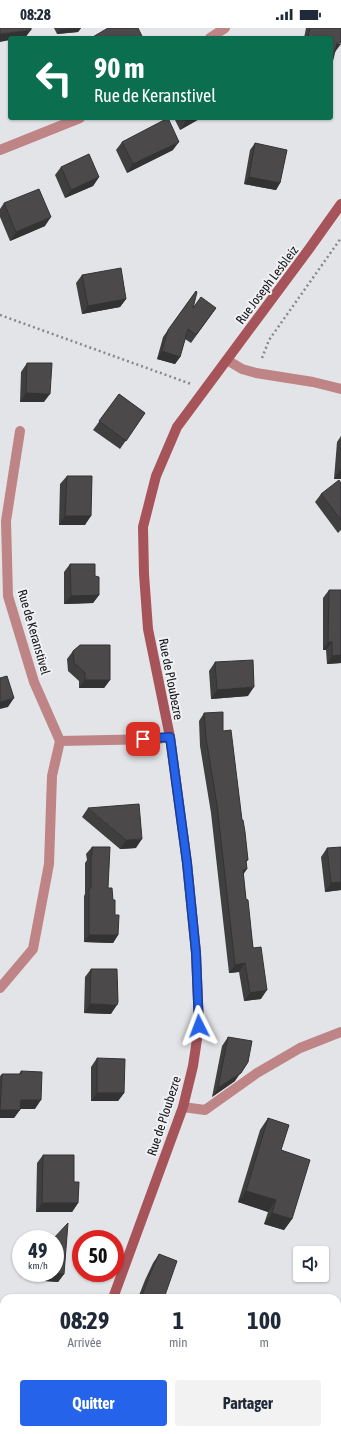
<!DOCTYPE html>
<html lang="fr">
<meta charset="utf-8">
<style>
:root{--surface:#fff;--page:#f2f2f3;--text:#1f2937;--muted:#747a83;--accent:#2563eb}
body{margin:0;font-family:"Asap Condensed",sans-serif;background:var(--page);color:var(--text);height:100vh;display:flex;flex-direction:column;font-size:15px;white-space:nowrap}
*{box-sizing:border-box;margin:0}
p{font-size:13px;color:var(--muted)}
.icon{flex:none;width:22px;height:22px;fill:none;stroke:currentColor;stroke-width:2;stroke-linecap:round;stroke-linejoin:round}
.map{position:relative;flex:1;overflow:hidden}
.details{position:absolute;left:0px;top:1266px;width:341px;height:140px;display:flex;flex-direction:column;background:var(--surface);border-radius:12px 12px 0 0;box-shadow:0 1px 3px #0004}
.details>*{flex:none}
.hud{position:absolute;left:8px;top:8px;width:325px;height:84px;border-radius:4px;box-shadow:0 1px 3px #0004;background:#0b6e4f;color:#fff;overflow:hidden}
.fabs{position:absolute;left:293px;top:1218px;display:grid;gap:8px}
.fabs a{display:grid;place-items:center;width:36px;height:36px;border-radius:4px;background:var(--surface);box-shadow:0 1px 3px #0004;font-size:20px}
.speed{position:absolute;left:12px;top:1202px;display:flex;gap:8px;font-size:20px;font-weight:700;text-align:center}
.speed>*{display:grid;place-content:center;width:52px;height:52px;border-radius:50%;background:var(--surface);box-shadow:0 1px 3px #0004;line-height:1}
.speed small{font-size:10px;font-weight:400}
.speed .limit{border:6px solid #d22;background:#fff;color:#111}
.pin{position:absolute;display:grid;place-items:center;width:34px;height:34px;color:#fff;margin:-17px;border-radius:8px;box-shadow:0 2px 6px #0006}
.me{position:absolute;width:44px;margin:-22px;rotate:357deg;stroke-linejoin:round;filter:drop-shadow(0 0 3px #0008)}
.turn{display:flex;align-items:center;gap:14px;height:84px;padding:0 20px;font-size:18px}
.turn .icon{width:52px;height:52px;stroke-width:2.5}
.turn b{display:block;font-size:28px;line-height:34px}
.eta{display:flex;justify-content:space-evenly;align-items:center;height:68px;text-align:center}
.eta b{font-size:24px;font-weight:700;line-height:28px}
.cta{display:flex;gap:8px;margin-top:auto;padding:8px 20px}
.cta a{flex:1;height:46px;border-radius:4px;background:var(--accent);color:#fff;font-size:16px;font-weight:700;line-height:46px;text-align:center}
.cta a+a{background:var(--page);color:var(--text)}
.status{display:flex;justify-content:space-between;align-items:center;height:28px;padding:0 20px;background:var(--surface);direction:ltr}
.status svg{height:11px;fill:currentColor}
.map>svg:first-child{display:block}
</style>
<div class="status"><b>08:28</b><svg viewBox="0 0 49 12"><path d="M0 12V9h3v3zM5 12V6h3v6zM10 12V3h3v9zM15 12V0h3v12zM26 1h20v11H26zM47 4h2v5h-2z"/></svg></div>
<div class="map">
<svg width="341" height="1406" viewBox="0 0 341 1406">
<rect width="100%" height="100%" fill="#e3e4e7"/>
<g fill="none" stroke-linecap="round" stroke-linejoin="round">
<g stroke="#88888b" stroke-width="2.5" stroke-dasharray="2 3" stroke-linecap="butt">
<path d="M 0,287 L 191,356"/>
<path d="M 262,330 L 269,312 L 341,210"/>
<path d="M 337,1388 L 341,1376"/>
<path d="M 331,1406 L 332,1402"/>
</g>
<path stroke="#be8486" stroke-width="10" d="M 183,1079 L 205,1082 L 257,1045 L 300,1020 L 341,1004"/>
<g stroke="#be8486" stroke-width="10">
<path d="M 210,10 L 225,0"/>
<path d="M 0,122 L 80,90"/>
<path d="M 227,332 L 242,341 L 256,345 L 313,354 L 341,361"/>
<path d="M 20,403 L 6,493 L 8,568 L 34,654 L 60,713"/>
<path d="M 0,960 L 33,921 L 49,836 L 52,748 L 60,713 L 157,711 L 170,709"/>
<path d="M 337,1300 L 341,1288"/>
<path d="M 0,1377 L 4,1377"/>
<path d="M 302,1406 L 303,1402"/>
</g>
<g stroke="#a65459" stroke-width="10">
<path d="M 113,1270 L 183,1079 L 193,1038 L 199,998 L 196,925 L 187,835 L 170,709 L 148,601 L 144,546 L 143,499 L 156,448 L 177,399 L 309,221 L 341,176"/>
<path d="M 87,1402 L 87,1406"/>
</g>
</g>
<g fill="#403f40">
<path d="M 54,0 L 81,0 L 78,4 L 57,6 Z"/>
<path d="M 306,0 L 341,0 L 335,24 L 331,10 L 304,10 Z"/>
<path d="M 174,90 L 201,90 L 180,102 Z"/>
<path d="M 122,114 L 173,122 L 127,145 L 116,122 Z"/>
<path d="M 255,115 L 280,155 L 276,162 L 244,156 L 250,122 Z"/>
<path d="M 61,139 L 99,149 L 93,158 L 65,170 L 55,147 Z"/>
<path d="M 4,175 L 45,198 L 10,213 L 0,189 L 0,181 Z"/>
<path d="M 82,247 L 126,271 L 120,279 L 82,286 L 76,255 Z"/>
<path d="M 196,263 L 193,280 L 216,280 L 191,315 L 185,311 L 180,329 L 175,336 L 157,331 L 163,309 Z"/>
<path d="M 27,335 L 44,374 L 20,374 L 21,344 Z"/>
<path d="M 119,366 L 145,385 L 120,421 L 93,402 Z"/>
<path d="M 341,408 L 341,451 L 334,451 L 337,414 Z"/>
<path d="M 67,448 L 85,497 L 59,497 L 60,456 Z"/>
<path d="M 341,455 L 341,502 L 338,505 L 315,474 L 321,466 Z"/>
<path d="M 70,536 L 95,548 L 99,567 L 93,575 L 64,576 L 64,544 Z"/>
<path d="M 329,562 L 341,562 L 341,635 L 327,636 L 326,622 L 323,622 L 323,570 Z"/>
<path d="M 73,623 L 110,652 L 104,660 L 79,660 L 79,653 L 68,643 L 67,631 Z"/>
<path d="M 215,634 L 248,668 L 211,671 L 209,643 Z"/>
<path d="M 204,685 L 223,703 L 242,792 L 248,832 L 246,834 L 243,846 L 246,871 L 261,971 L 244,973 L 239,944 L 229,945 L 211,785 L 200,718 L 199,693 Z"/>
<path d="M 88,780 L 136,820 L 120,821 L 82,789 Z"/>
<path d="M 92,819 L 113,872 L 118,907 L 113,915 L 84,914 L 84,868 L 85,866 L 85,835 L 87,832 L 86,826 Z"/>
<path d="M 327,820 L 341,862 L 325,864 L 321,829 Z"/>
<path d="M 91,941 L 111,986 L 84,985 L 85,949 Z"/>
<path d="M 228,1009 L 235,1053 L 212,1069 L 222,1018 Z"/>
<path d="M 97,1030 L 124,1065 L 118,1073 L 91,1073 L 91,1039 Z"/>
<path d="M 21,1043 L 35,1081 L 20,1081 L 14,1090 L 0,1090 L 0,1048 L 2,1046 L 19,1046 Z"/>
<path d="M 268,1090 L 281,1122 L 292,1191 L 284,1202 L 264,1196 L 268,1184 L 238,1174 L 260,1102 Z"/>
<path d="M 43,1127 L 74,1154 L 78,1175 L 72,1184 L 36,1184 L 37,1135 Z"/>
<path d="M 159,1226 L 164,1270 L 138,1270 L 145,1252 L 153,1235 Z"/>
<path d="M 33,1245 L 55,1245 L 64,1246 L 58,1254 L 32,1252 Z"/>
<path d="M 23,1402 L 53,1402 L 53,1406 L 20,1406 Z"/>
<path d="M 212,1402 L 252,1402 L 251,1406 L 212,1406 Z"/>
</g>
<g fill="#343334">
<path d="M 75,0 L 81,0 L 78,4 L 57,6 L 60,2 Z"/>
<path d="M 31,2 L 25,10 L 10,10 L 10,12 L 0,14 L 0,6 Z"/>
<path d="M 337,15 L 341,16 L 335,24 L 331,23 Z"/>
<path d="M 192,90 L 201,90 L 180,102 L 186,93 Z"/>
<path d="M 179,114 L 173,122 L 127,145 L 133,136 Z"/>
<path d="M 99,149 L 93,158 L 65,170 L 71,162 Z"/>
<path d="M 249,149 L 280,155 L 276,162 L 244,156 Z"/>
<path d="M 51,189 L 45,198 L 10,213 L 16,204 Z"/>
<path d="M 126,271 L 120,279 L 82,286 L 88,278 Z"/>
<path d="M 162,323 L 180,329 L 175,336 L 157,331 Z"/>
<path d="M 26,365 L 50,366 L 44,374 L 20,374 Z"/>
<path d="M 340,442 L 341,442 L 341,451 L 334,451 Z"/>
<path d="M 65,488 L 91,488 L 85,497 L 59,497 Z"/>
<path d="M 99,567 L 93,575 L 64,576 L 71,568 Z"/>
<path d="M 328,614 L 332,614 L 326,622 L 323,622 Z"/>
<path d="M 341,627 L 341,635 L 327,636 L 332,628 Z"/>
<path d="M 85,652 L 110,652 L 104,660 L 79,660 Z"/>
<path d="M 254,659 L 248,668 L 211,671 L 217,662 Z"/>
<path d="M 14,670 L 8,679 L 0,681 L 0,674 Z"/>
<path d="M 142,811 L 136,820 L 120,821 L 126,812 Z"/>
<path d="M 247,841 L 241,850 L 243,842 Z"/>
<path d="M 341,854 L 341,862 L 325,864 L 331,855 Z"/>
<path d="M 89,907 L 118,907 L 113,915 L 84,914 Z"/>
<path d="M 245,935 L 239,944 L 229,945 L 235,937 Z"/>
<path d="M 267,962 L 261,971 L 244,973 L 250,965 Z"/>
<path d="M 90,976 L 117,977 L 111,986 L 84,985 Z"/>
<path d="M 248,1034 L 235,1053 L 212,1069 L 218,1060 Z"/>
<path d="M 97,1065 L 124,1065 L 118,1073 L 91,1073 Z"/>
<path d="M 21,1072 L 41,1072 L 35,1081 L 15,1081 Z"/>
<path d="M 0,1082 L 20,1082 L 14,1090 L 0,1090 Z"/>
<path d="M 246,1163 L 276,1172 L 268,1184 L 238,1174 Z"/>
<path d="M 42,1175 L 78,1175 L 72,1184 L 36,1184 Z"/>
<path d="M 272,1185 L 292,1191 L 284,1202 L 264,1196 Z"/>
<path d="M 37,1245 L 55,1245 L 64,1246 L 58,1254 L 32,1252 Z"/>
<path d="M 0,1343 L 4,1344 L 4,1352 L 0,1352 Z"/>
<path d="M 217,1404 L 243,1406 L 216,1406 Z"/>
</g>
<g fill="#4b494a" stroke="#343334">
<path d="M 0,0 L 31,0 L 31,2 L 0,6 Z"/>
<path d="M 59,0 L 75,0 L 60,2 Z"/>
<path d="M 108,0 L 138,0 L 142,8 L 138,10 L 91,10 Z"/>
<path d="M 310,0 L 341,0 L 341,15 L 337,15 L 331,39 L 331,10 L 310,10 L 310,9 L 308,9 Z"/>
<path d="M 168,90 L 179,114 L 133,136 L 122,114 Z"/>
<path d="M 185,90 L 192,90 L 186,93 Z"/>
<path d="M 255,115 L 287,122 L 280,155 L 249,149 Z"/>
<path d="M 89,126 L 99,149 L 71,162 L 61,139 Z"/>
<path d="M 39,161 L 51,189 L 16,204 L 4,175 Z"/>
<path d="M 121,240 L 126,271 L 88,278 L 82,247 Z"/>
<path d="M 196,263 L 197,264 L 193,280 L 201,269 L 216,280 L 196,307 L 188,301 L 180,329 L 162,323 L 168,302 Z"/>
<path d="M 27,335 L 52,335 L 50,366 L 26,365 Z"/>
<path d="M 119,366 L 145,385 L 126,413 L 99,393 Z"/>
<path d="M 67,448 L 92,448 L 91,488 L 65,488 Z"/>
<path d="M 339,452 L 341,455 L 341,492 L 321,466 Z"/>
<path d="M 70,536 L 95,536 L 95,548 L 99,549 L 99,567 L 71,568 Z"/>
<path d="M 329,562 L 341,562 L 341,627 L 332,628 L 332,614 L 328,614 Z"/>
<path d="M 80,617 L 110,617 L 110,652 L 85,652 L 85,645 L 74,635 L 73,623 Z"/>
<path d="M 253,632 L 254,659 L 217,662 L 215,634 Z"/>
<path d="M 7,648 L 14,670 L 0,674 L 0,650 Z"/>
<path d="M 223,684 L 223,703 L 231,702 L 242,792 L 243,792 L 245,804 L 248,832 L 246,832 L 247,841 L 243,842 L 246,871 L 248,872 L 253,920 L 261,919 L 267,962 L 250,965 L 245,935 L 235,937 L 217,777 L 206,710 L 204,685 Z"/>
<path d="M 139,776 L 142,811 L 126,812 L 88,780 Z"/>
<path d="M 92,819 L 110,819 L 108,860 L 112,860 L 113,872 L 115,872 L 115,887 L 119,887 L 118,907 L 89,907 L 89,860 L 91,860 L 91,827 L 92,827 Z"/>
<path d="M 341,819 L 341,854 L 331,855 L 327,820 Z"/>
<path d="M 91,941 L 117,941 L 118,974 L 117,977 L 90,976 Z"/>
<path d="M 228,1009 L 252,1013 L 248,1034 L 241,1045 L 218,1060 Z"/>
<path d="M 97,1030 L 125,1031 L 124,1065 L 97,1065 Z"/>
<path d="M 21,1043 L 42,1044 L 41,1072 L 21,1072 L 20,1082 L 0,1082 L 2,1046 L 21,1046 Z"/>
<path d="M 268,1090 L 289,1097 L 281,1122 L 310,1132 L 292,1191 L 272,1185 L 276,1172 L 246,1163 Z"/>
<path d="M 43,1127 L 74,1127 L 74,1154 L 79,1154 L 78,1175 L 42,1175 Z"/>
<path d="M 68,1195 L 64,1246 L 55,1245 L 55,1211 L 53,1211 Z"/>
<path d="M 159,1226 L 177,1233 L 164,1270 L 141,1270 L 151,1244 Z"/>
<path d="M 0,1313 L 4,1313 L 4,1344 L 0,1343 Z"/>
<path d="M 26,1402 L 53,1402 L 53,1406 L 27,1406 Z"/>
<path d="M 218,1402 L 252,1402 L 251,1406 L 217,1404 Z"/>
</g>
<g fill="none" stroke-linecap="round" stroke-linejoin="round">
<defs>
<path id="route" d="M 143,711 L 170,709 L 187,835 L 196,925 L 199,998"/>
</defs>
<use href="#route" stroke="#184099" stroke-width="10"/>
<use href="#route" stroke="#2563eb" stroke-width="7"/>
</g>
<g text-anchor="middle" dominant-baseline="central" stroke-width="4" stroke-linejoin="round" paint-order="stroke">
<g font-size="13" fill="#161617" stroke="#f0f1f4">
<text transform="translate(267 257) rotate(-53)">Rue Joseph Lesbleiz</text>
<text transform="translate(34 604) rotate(74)">Rue de Keranstivel</text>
<text transform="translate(171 651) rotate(79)">Rue de Ploubezre</text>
<text transform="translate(164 1088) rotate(-72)">Rue de Ploubezre</text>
</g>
</g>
</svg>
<div class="fabs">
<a><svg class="icon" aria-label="sound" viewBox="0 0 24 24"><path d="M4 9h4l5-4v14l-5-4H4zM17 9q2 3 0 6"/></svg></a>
</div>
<div class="speed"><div>49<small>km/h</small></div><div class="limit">50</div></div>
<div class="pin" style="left:143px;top:711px;background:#d93025"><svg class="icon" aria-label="arrive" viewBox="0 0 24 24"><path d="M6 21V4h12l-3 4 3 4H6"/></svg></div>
<svg class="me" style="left:199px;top:998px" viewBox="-20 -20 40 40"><path d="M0-17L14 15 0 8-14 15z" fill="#2563eb" stroke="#fff" stroke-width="4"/></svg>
<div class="hud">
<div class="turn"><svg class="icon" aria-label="left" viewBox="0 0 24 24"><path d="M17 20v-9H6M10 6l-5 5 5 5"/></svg><div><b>90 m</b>Rue de Keranstivel</div></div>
</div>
<section class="details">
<div class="eta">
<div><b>08:29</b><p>Arrivée</p></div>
<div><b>1</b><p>min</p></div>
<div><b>100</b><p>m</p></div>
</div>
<div class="cta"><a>Quitter</a><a>Partager</a></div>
</section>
</div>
